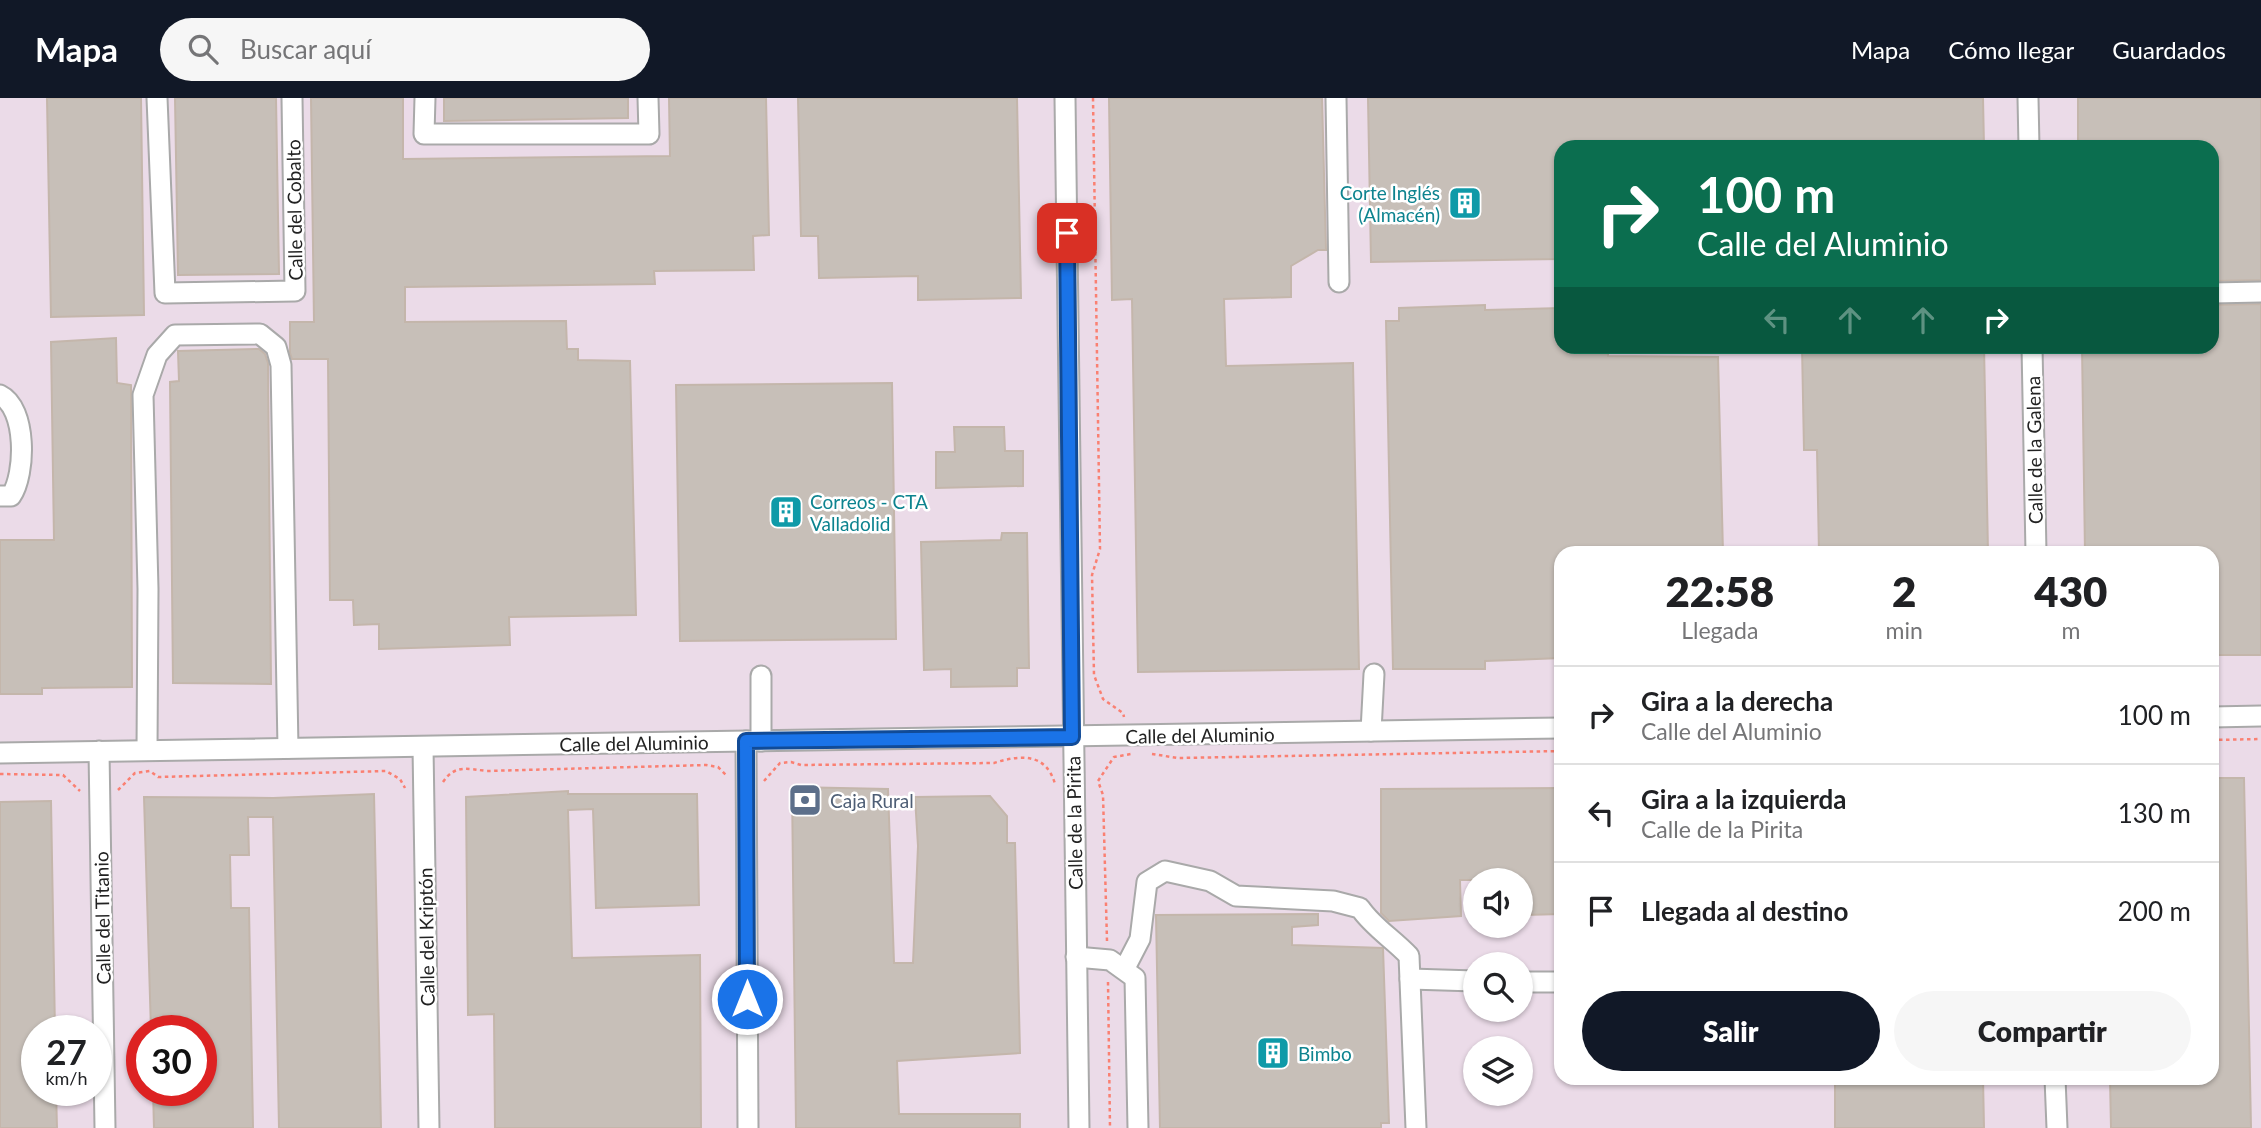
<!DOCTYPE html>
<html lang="es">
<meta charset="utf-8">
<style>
:root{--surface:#fff;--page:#f6f6f6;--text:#202124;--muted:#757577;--line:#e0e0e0;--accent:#111827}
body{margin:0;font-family:Lato,sans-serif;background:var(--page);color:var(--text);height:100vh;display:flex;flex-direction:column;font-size:26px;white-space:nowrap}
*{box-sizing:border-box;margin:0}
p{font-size:23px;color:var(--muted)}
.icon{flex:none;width:38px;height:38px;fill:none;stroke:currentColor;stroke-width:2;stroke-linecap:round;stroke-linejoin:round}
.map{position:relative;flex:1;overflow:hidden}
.details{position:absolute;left:1554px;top:448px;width:665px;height:539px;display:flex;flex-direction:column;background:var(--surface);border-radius:21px;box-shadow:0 2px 5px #0004}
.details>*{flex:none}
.banner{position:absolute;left:1554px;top:42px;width:665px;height:214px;border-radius:21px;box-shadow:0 2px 5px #0004;background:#0b6e4f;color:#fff;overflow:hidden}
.buttons{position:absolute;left:1463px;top:770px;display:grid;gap:14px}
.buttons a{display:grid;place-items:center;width:70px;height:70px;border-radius:50%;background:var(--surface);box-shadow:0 2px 5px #0004;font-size:35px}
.speed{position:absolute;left:21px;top:917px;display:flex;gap:14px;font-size:35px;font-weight:700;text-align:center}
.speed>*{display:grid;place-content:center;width:91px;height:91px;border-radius:50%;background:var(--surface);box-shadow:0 2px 5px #0004;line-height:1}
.speed small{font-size:18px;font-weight:400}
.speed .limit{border:10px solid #d22;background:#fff;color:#111}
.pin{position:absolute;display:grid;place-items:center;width:60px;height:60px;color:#fff;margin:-30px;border-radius:14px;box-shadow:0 4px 10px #0006}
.me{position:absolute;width:77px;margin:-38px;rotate:0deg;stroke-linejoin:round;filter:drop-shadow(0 0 5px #0008)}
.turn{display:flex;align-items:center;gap:24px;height:147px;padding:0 28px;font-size:32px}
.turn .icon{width:91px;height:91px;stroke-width:2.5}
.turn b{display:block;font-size:49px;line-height:60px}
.lanes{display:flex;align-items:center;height:66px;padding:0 28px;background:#0003;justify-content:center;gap:35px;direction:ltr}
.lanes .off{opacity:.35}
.eta{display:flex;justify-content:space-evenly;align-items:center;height:119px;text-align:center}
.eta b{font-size:42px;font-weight:800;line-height:49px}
.action{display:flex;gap:14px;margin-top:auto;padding:14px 28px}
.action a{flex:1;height:80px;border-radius:42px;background:var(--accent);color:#fff;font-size:28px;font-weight:800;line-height:80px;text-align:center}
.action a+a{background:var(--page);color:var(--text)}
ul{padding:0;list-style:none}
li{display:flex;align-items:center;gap:21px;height:98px;padding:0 28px;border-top:2px solid var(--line)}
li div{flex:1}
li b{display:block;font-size:26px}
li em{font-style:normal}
header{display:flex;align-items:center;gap:42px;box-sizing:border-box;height:98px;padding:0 35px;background:var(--accent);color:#fff}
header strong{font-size:33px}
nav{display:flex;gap:38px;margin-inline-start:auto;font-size:24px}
.search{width:490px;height:63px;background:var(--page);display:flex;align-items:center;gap:18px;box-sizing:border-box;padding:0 24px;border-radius:38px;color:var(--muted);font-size:26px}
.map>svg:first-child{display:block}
</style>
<header>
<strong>Mapa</strong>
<div class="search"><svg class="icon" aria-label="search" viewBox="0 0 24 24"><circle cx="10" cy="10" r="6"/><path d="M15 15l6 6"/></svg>Buscar aquí</div>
<nav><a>Mapa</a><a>Cómo llegar</a><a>Guardados</a></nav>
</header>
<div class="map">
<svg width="2261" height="1030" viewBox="0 0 2261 1030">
<rect width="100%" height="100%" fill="#f2efe9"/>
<path fill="#ebdbe8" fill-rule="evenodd" d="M 0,0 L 2261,0 L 2261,1030 L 0,1030 ZM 1561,49 L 2212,49 L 2212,248 L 1561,248 ZM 1561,455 L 2212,455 L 2212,980 L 1561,980 ZM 1475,782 L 1521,782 L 1521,828 L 1475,828 ZM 1475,866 L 1521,866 L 1521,912 L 1475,912 ZM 37,933 L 96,933 L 96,992 L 37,992 ZM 142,933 L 201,933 L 201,992 L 142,992 ZM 1475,950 L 1521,950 L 1521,996 L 1475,996 Z"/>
<g fill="#c7bfb8" stroke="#c4b6ab" stroke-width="2">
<path d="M 47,0 L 141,0 L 144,217 L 51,219 Z"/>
<path d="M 175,0 L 276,0 L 279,176 L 178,177 Z"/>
<path d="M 311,0 L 403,0 L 403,61 L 670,58 L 669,0 L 766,0 L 769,137 L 753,138 L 754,172 L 654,173 L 655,186 L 405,189 L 405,224 L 566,223 L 567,251 L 578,251 L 578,262 L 630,263 L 636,517 L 509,519 L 510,547 L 379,551 L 379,526 L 354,527 L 353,502 L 330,502 L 328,261 L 292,261 L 290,255 L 290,224 L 314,224 Z"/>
<path d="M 444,0 L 628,0 L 628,20 L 444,23 Z"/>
<path d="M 798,0 L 1017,0 L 1021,200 L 918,202 L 918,178 L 819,180 L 818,138 L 801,138 Z"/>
<path d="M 1109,0 L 1322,0 L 1326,152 L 1318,152 L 1291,168 L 1291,199 L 1224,201 L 1226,268 L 1353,265 L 1359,571 L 1138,574 L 1132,201 L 1112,202 Z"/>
<path d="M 1368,0 L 1983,0 L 1984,49 L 1561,49 L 1561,161 L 1371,164 Z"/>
<path d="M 2078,0 L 2261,0 L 2261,182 L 2212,183 L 2212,49 L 2078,49 Z"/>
<path d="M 2261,206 L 2261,557 L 2212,557 L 2212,455 L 2085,455 L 2082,248 L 2212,248 L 2212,207 Z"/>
<path d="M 1485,207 L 1485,212 L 1561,210 L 1561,248 L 1608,248 L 1608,258 L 1718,259 L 1723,455 L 1561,455 L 1561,560 L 1485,563 L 1485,571 L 1393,571 L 1386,223 L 1399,223 L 1399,210 Z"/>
<path d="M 116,240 L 117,285 L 131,287 L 132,589 L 42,590 L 42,596 L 0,596 L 0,442 L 54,442 L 51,244 Z"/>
<path d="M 1802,248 L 1984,248 L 1988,455 L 1819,455 L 1817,352 L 1804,352 Z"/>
<path d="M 259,251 L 265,256 L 268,265 L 271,586 L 173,585 L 170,284 L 179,283 L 178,253 Z"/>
<path d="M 892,285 L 896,541 L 680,543 L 676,287 Z"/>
<path d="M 954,329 L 1004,329 L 1005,353 L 1023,353 L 1023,388 L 936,390 L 936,354 L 955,354 Z"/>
<path d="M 1002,435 L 1027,435 L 1029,570 L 1017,570 L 1017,588 L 951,589 L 951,571 L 924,572 L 921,444 L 1001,442 Z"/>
<path d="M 2212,680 L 2244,680 L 2251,1030 L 2111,1030 L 2110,980 L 2212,980 Z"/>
<path d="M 792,689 L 888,691 L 894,865 L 913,865 L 918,748 L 915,699 L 990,698 L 1007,718 L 1007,745 L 1015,745 L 1020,955 L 897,963 L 899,1016 L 1020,1016 L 1020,1030 L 796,1030 Z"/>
<path d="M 1561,690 L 1561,816 L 1521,817 L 1521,782 L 1460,782 L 1461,818 L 1389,823 L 1381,815 L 1381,691 Z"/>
<path d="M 568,693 L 568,696 L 697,696 L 699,807 L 596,810 L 593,711 L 568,712 L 572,860 L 700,857 L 701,1030 L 495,1030 L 494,916 L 468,917 L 466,699 Z"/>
<path d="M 374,696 L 381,1030 L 279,1030 L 273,719 L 248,719 L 249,757 L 230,757 L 231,810 L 249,810 L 253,1030 L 154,1030 L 153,992 L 201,992 L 201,933 L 151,933 L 144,699 L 273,700 Z"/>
<path d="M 51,703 L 55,933 L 37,933 L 37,992 L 56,992 L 57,1030 L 0,1030 L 0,704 Z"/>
<path d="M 1318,816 L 1318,827 L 1292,829 L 1292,847 L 1383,850 L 1389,1025 L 1381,1025 L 1381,1030 L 1160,1030 L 1156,817 Z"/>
<path d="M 1835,980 L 1983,980 L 1984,1030 L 1835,1030 Z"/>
</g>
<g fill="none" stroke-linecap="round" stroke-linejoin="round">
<defs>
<g id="minor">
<path d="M 157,0 L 165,195 L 295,193 L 292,0"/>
<path d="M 425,0 L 424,36 L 649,36 L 648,0"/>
<path d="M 1065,0 L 1079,1030"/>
<path d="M 1336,0 L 1339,184"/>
<path d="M 2028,0 L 2029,49"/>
<path d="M 2212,195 L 2261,194"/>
<path d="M 2032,248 L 2036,455"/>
<path d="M 0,297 C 27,310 26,376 11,398 L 0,398"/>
<path d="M 2212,619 L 2261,618"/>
<path d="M 1371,633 L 1374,576"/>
<path d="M 746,643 L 748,1030"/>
<path d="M 761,643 L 761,578"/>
<path d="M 423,649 L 429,1030"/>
<path d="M 147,652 L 148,491 L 143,297 L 157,257 L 175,237 L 260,236 L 276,249 L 281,267 L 288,650"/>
<path d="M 99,653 L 105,1030"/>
<path d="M 0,655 L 1561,630"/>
<path d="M 1076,859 L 1110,862 L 1135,880 L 1138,1030"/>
<path d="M 1125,870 L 1140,841 L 1147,784 L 1165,773 L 1210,783 L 1236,798 L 1333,803 L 1360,810 C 1373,829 1393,841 1409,858 L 1416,1030"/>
<path d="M 1410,881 L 1475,883"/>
<path d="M 1521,884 L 1561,884"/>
<path d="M 2055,980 L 2057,1030"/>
</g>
</defs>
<use href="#minor" stroke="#a9a9a9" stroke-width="23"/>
<g stroke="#fa8072" stroke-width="2.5" stroke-dasharray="3.5 3.5" stroke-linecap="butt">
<path d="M 1093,0 L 1100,451 L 1092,477 L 1094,577 L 1103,601 L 1123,615 L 1124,619"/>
<path d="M 2212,642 L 2261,641"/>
<path d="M 1152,656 L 1178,660 L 1561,653"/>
<path d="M 0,676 L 63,677 L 80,693"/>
<path d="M 764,683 L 780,665 L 791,664 L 801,667 L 994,665 C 1019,657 1046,654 1055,686"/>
<path d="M 443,684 C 455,666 468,671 487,673 L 706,667 L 718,669 L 727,678"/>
<path d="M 118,692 L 135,675 L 150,673 L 158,679 L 386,673 L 400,681 L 405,690"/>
<path d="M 1107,843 L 1103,697 L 1098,683 L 1114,659 L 1131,656"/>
<path d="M 1108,884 L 1110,1030"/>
</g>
<use href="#minor" stroke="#fff" stroke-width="19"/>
</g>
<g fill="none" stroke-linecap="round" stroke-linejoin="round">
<defs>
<path id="route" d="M 747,901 L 746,643 L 1072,639 L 1067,135"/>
</defs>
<use href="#route" stroke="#114b97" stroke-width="18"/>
<use href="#route" stroke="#1a73e8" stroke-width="12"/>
</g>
<defs>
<symbol id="building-square" viewBox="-11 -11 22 22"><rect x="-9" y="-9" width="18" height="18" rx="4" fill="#0f9aa8" stroke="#fff"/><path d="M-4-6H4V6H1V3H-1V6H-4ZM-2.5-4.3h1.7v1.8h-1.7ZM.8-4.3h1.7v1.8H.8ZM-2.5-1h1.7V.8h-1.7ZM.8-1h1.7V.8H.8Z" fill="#fff"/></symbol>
<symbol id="bank-square" viewBox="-11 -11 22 22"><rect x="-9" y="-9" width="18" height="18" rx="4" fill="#5c6f8a" stroke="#fff"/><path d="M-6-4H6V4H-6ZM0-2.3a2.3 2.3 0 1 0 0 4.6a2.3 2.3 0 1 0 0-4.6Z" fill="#fff"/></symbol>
</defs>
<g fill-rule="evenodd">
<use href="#building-square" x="1446" y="86" width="38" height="38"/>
<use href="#building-square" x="767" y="395" width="38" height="38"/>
<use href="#bank-square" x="786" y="683" width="38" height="38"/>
<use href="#building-square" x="1254" y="936" width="38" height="38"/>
</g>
<g text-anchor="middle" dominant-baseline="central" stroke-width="5" stroke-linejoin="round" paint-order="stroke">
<g font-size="19" fill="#0d838f" stroke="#fff" text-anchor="start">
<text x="1440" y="94" text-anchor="end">Corte Inglés<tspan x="1440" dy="22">(Almacén)</tspan></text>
<text x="810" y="403">Correos - CTA<tspan x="810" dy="22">Valladolid</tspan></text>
<text x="1298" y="955">Bimbo</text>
</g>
<g font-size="19" fill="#222" stroke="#fff">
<text transform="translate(294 112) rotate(-91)">Calle del Cobalto</text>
<text transform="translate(2034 352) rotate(-91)">Calle de la Galena</text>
<text transform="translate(1200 637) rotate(-1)">Calle del Aluminio</text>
<text transform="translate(634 645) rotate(-1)">Calle del Aluminio</text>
<text transform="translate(1074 725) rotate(-91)">Calle de la Pirita</text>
<text transform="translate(102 820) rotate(-91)">Calle del Titanio</text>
<text transform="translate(426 839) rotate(-91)">Calle del Kriptón</text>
</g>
<g font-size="19" fill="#4e5e75" stroke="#fff" text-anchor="start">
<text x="830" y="702">Caja Rural</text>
</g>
</g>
</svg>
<div class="buttons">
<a><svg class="icon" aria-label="sound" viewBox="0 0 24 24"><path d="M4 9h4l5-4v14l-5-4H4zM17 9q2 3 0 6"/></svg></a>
<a><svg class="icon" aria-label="search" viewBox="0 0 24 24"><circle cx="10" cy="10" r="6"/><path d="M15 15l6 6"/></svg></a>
<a><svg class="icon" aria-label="layers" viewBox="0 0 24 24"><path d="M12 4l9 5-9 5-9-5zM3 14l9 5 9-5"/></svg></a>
</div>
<div class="speed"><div>27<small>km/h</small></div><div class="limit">30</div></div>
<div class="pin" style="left:1067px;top:135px;background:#d93025"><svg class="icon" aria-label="arrive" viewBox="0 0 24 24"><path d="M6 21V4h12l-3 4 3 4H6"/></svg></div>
<svg class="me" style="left:747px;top:901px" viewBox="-20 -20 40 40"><circle r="17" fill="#1a73e8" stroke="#fff" stroke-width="3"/><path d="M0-11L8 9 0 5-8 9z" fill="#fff"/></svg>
<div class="banner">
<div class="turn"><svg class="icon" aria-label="right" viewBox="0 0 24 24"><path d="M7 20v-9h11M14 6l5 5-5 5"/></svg><div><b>100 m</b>Calle del Aluminio</div></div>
<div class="lanes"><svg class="icon off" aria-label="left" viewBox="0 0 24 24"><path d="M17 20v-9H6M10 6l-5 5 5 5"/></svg><svg class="icon off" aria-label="ahead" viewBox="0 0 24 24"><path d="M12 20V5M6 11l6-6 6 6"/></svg><svg class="icon off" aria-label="ahead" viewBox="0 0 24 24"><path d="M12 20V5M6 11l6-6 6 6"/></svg><svg class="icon" aria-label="right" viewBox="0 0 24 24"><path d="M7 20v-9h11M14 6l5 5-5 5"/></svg></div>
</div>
<section class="details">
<div class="eta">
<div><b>22:58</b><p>Llegada</p></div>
<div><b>2</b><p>min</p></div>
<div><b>430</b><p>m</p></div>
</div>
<ul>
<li><svg class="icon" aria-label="right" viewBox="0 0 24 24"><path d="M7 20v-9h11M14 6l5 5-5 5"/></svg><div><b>Gira a la derecha</b><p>Calle del Aluminio</p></div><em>100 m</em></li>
<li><svg class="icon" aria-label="left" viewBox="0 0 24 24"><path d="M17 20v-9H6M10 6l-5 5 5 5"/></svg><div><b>Gira a la izquierda</b><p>Calle de la Pirita</p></div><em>130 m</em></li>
<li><svg class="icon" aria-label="arrive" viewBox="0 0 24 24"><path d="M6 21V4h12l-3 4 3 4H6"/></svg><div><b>Llegada al destino</b></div><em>200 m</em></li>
</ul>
<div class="action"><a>Salir</a><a>Compartir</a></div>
</section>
</div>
